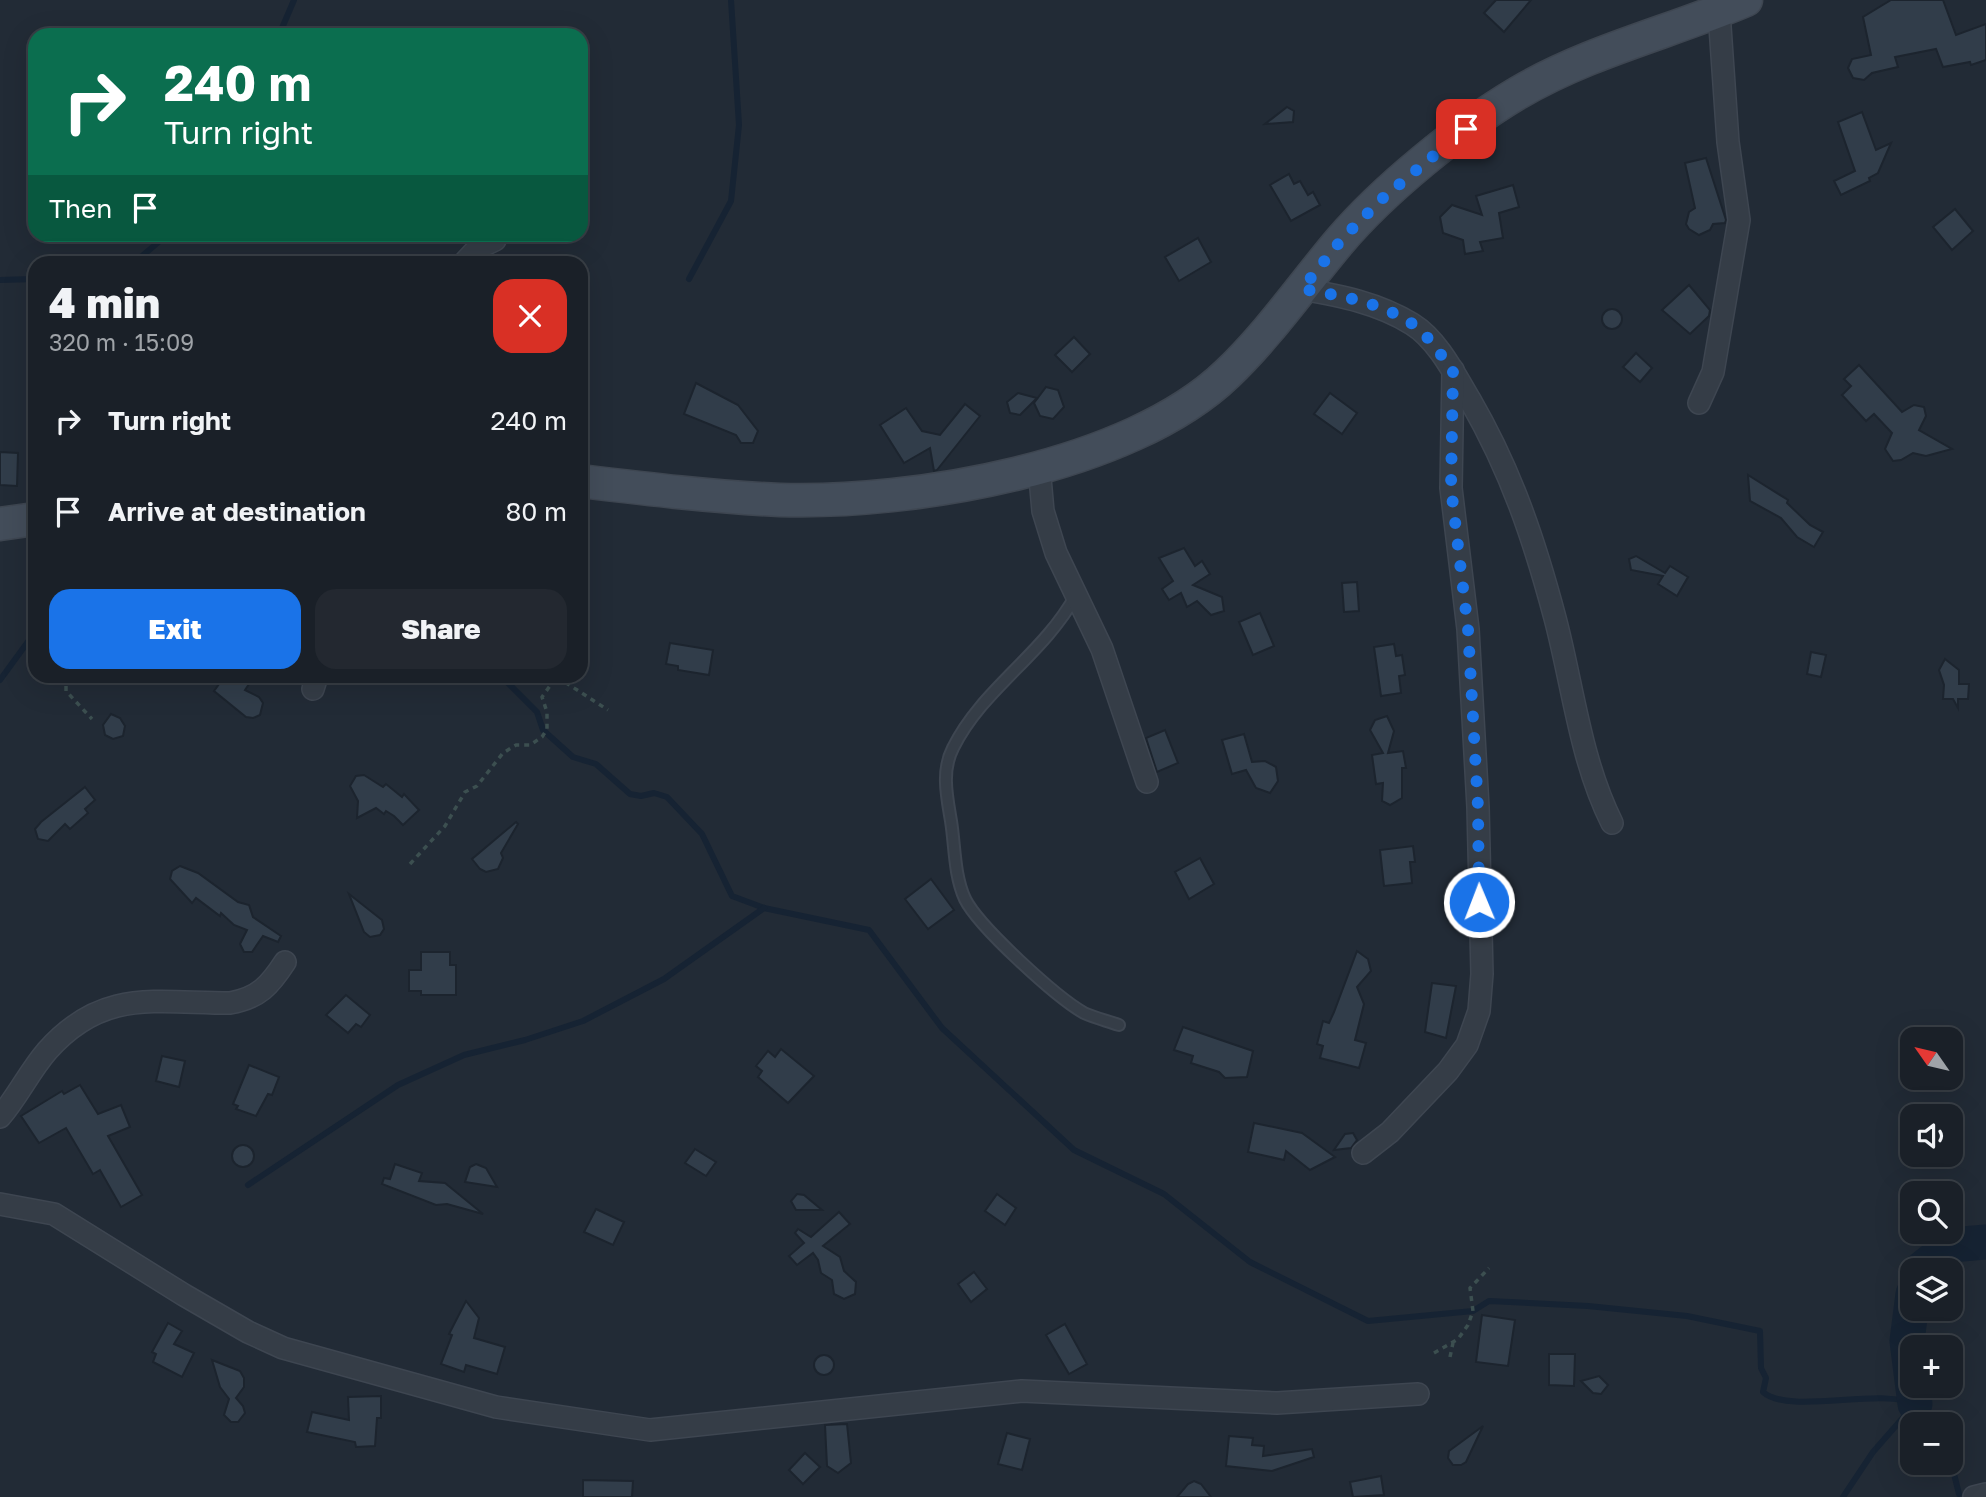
<!DOCTYPE html>
<meta charset="utf-8">
<style>
:root{--surface:#1a2028;--page:#232830;--text:#f1f3f6;--muted:#9fa3a8;--line:#383e45;--accent:#1a73e8}
body{margin:0;font-family:"Golos Text",sans-serif;background:var(--page);color:var(--text);height:100vh;display:flex;flex-direction:column;font-size:26px;white-space:nowrap}
*{box-sizing:border-box;margin:0}
p{font-size:23px;color:var(--muted)}
.icon{flex:none;width:38px;height:38px;fill:none;stroke:currentColor;stroke-width:2;stroke-linecap:round;stroke-linejoin:round}
.map{position:relative;flex:1;overflow:hidden}
.sheet{position:absolute;left:28px;top:256px;width:560px;height:427px;display:flex;flex-direction:column;background:var(--surface);border-radius:21px;box-shadow:0 7px 28px #0002,0 0 0 2px var(--line)}
.sheet>*{flex:none}
.top-card{position:absolute;left:28px;top:28px;width:560px;height:214px;border-radius:21px;box-shadow:0 7px 28px #0002,0 0 0 2px var(--line);background:#0b6e4f;color:#fff;overflow:hidden}
.needle{width:46px;rotate:304deg}
.tools{position:absolute;left:1900px;top:1027px;display:grid;gap:14px}
.tools a{display:grid;place-items:center;width:63px;height:63px;border-radius:14px;background:var(--surface);box-shadow:0 7px 28px #0002,0 0 0 2px var(--line);font-size:35px}
.pin{position:absolute;display:grid;place-items:center;width:60px;height:60px;color:#fff;margin:-30px;border-radius:14px;box-shadow:0 4px 10px #0006}
.me{position:absolute;width:77px;margin:-38px;rotate:359deg;stroke-linejoin:round;filter:drop-shadow(0 0 5px #0008)}
.turn{display:flex;align-items:center;gap:24px;height:147px;padding:0 21px;font-size:32px}
.turn .icon{width:91px;height:91px;stroke-width:2.5}
.turn b{display:block;font-size:49px;line-height:60px}
.then{display:flex;align-items:center;height:66px;padding:0 21px;background:#0003;gap:14px;font-size:26px}
.round{display:grid;place-items:center;flex:none;width:74px;height:74px;border-radius:21px;background:var(--page)}
.head{display:flex;align-items:center;justify-content:space-between;height:119px;padding:0 21px}
h1{font-size:42px;font-weight:800;line-height:52px}
.button{display:flex;gap:14px;margin-top:auto;padding:14px 21px}
.button a{flex:1;height:80px;border-radius:21px;background:var(--accent);color:#fff;font-size:28px;font-weight:800;line-height:80px;text-align:center}
.button a+a{background:var(--page);color:var(--text)}
ul{padding:0;list-style:none}
li{display:flex;align-items:center;gap:21px;height:91px;padding:0 21px}
li div{flex:1}
li b{display:block;font-size:26px}
li em{font-style:normal}
.map>svg:first-child{display:block}
</style>
<div class="map">
<svg width="1986" height="1497" viewBox="0 0 1986 1497">
<rect width="100%" height="100%" fill="#222b36"/>
<g fill="none" stroke-linecap="round" stroke-linejoin="round">
<g stroke="#162333" stroke-width="6">
<path d="M 279,35 L 294,0"/>
<path d="M 135,262 L 168,234"/>
<path d="M 689,279 L 731,201 L 739,125 L 731,0"/>
<path d="M 0,280 L 35,279"/>
<path d="M 501,676 L 537,712 L 543,730 L 573,757 L 596,764 L 630,794 L 641,796 L 654,793 L 667,797 L 702,834 L 732,896 L 764,908 L 869,930 L 942,1028 L 1074,1150 L 1164,1194 L 1250,1262 L 1368,1321 L 1473,1311 L 1489,1301 L 1588,1306 L 1687,1316 L 1760,1331 L 1761,1368 L 1766,1378 L 1763,1392 C 1790,1416 1884,1386 1915,1405 C 1922,1409 1929,1419 1935,1424"/>
<path d="M 0,680 L 35,632"/>
<path d="M 248,1185 L 398,1085 L 464,1055 L 525,1040 L 583,1021 L 664,979 L 764,908"/>
<path d="M 1951,1462 L 1959,1494"/>
<path d="M 1843,1497 L 1873,1452 L 1915,1404"/>
</g>
<g stroke="#162333" stroke-width="35">
<path d="M 1920,1270 L 1951,1245 L 1986,1242"/>
<path d="M 1913,1294 L 1907,1341 L 1915,1404"/>
</g>
</g>
<g fill="#313d4a" stroke="#1c242e" stroke-width="2">
<path d="M 1496,0 L 1531,0 L 1504,32 L 1484,13 Z"/>
<path d="M 1891,0 L 1943,0 L 1956,35 L 1986,24 L 1986,60 L 1971,65 L 1970,62 L 1943,67 L 1936,49 L 1895,57 L 1898,67 L 1872,73 L 1864,80 L 1853,78 L 1848,68 L 1852,59 L 1871,55 L 1863,17 Z"/>
<path d="M 1287,107 L 1294,111 L 1293,122 L 1265,124 Z"/>
<path d="M 1862,112 L 1876,150 L 1891,143 L 1878,173 L 1869,178 L 1870,181 L 1841,195 L 1834,181 L 1855,171 L 1838,122 Z"/>
<path d="M 1706,158 L 1726,220 L 1725,223 L 1713,224 L 1710,230 L 1699,235 L 1689,229 L 1686,224 L 1689,212 L 1695,208 L 1685,163 Z"/>
<path d="M 1289,174 L 1294,184 L 1300,181 L 1308,195 L 1313,192 L 1320,205 L 1291,221 L 1270,185 Z"/>
<path d="M 1513,185 L 1519,207 L 1499,213 L 1503,238 L 1480,242 L 1483,251 L 1465,254 L 1463,240 L 1443,233 L 1440,217 L 1452,205 L 1482,215 L 1476,196 Z"/>
<path d="M 1955,209 L 1973,231 L 1952,250 L 1933,227 Z"/>
<path d="M 1198,238 L 1211,262 L 1179,281 L 1165,257 Z"/>
<path d="M 1689,285 L 1710,310 L 1709,316 L 1690,334 L 1662,310 Z"/>
<circle cx="1612" cy="319" r="10"/>
<path d="M 1074,337 L 1090,354 L 1072,372 L 1055,355 Z"/>
<path d="M 1636,353 L 1652,368 L 1640,382 L 1623,367 Z"/>
<path d="M 1859,365 L 1902,412 L 1914,405 L 1924,407 L 1926,416 L 1919,430 L 1952,449 L 1926,456 L 1913,453 L 1901,460 L 1893,461 L 1885,449 L 1892,433 L 1874,414 L 1866,421 L 1842,395 L 1851,386 L 1844,379 Z"/>
<path d="M 696,383 L 738,405 L 758,431 L 753,443 L 741,443 L 736,435 L 684,414 Z"/>
<path d="M 1046,387 L 1058,390 L 1064,407 L 1053,419 L 1040,416 L 1034,403 Z"/>
<path d="M 1018,393 L 1037,398 L 1020,415 L 1010,413 L 1007,402 Z"/>
<path d="M 1330,393 L 1357,413 L 1342,434 L 1314,414 Z"/>
<path d="M 965,404 L 980,416 L 937,470 L 934,471 L 930,448 L 904,463 L 880,425 L 906,408 L 922,431 L 940,435 Z"/>
<path d="M 0,452 L 18,453 L 17,486 L 0,485 Z"/>
<path d="M 1748,475 L 1788,500 L 1787,503 L 1810,525 L 1823,532 L 1814,547 L 1797,537 L 1781,518 L 1750,501 Z"/>
<path d="M 1184,548 L 1195,566 L 1202,561 L 1210,574 L 1193,585 L 1222,597 L 1224,611 L 1211,615 L 1197,601 L 1187,607 L 1181,593 L 1169,600 L 1162,589 L 1173,581 L 1159,558 Z"/>
<path d="M 1636,556 L 1665,573 L 1670,566 L 1688,577 L 1677,596 L 1658,584 L 1663,576 L 1631,570 L 1629,559 Z"/>
<path d="M 1357,582 L 1359,611 L 1344,612 L 1342,583 Z"/>
<path d="M 1260,613 L 1274,646 L 1253,655 L 1239,622 Z"/>
<path d="M 670,643 L 713,650 L 709,675 L 678,670 L 678,666 L 666,664 Z"/>
<path d="M 1394,644 L 1396,656 L 1402,655 L 1405,675 L 1399,676 L 1401,693 L 1381,696 L 1374,647 Z"/>
<path d="M 1811,652 L 1826,655 L 1821,677 L 1807,674 Z"/>
<path d="M 1945,659 L 1959,670 L 1959,684 L 1969,684 L 1968,699 L 1958,699 L 1958,708 L 1953,699 L 1943,699 L 1944,685 L 1939,670 Z"/>
<path d="M 225,676 L 237,676 L 249,684 L 245,690 L 259,697 L 263,703 L 260,715 L 253,718 L 246,717 L 214,691 Z"/>
<path d="M 111,714 L 120,718 L 125,726 L 123,736 L 113,739 L 105,735 L 103,725 Z"/>
<path d="M 1387,716 L 1394,731 L 1388,753 L 1403,751 L 1406,768 L 1402,768 L 1402,798 L 1390,805 L 1382,801 L 1383,783 L 1376,784 L 1372,755 L 1383,753 L 1370,730 L 1375,720 Z"/>
<path d="M 1165,730 L 1178,763 L 1157,772 L 1146,738 Z"/>
<path d="M 1244,734 L 1252,762 L 1265,761 L 1276,767 L 1278,781 L 1270,793 L 1256,788 L 1246,770 L 1232,774 L 1222,740 Z"/>
<path d="M 364,775 L 383,787 L 386,784 L 402,797 L 404,794 L 419,810 L 403,825 L 394,816 L 386,811 L 384,814 L 376,808 L 357,818 L 358,801 L 350,786 L 356,776 Z"/>
<path d="M 85,787 L 95,800 L 85,809 L 88,813 L 70,829 L 65,824 L 48,841 L 38,839 L 35,829 L 41,822 Z"/>
<path d="M 516,822 L 518,824 L 501,853 L 503,858 L 498,869 L 486,872 L 480,869 L 472,859 Z"/>
<path d="M 1413,846 L 1415,862 L 1410,862 L 1412,883 L 1384,886 L 1380,850 Z"/>
<path d="M 1200,858 L 1214,884 L 1189,899 L 1175,872 Z"/>
<path d="M 180,866 L 198,873 L 238,902 L 249,905 L 253,917 L 281,936 L 278,942 L 263,936 L 252,952 L 244,952 L 240,944 L 247,930 L 234,925 L 221,913 L 220,916 L 196,898 L 192,903 L 170,879 L 172,871 Z"/>
<path d="M 931,879 L 954,910 L 928,929 L 905,899 Z"/>
<path d="M 349,894 L 382,920 L 384,929 L 380,935 L 370,937 L 364,932 Z"/>
<path d="M 1357,951 L 1368,959 L 1371,971 L 1357,987 L 1364,1004 L 1355,1040 L 1366,1043 L 1359,1068 L 1320,1058 L 1323,1046 L 1317,1044 L 1323,1021 L 1329,1023 L 1334,1012 Z"/>
<path d="M 421,952 L 450,952 L 450,965 L 456,965 L 456,995 L 421,995 L 421,991 L 409,991 L 409,970 L 421,970 Z"/>
<path d="M 1432,983 L 1456,986 L 1446,1038 L 1425,1032 Z"/>
<path d="M 346,995 L 370,1015 L 361,1027 L 356,1024 L 348,1033 L 326,1015 Z"/>
<path d="M 1183,1027 L 1253,1051 L 1247,1077 L 1225,1078 L 1219,1072 L 1191,1063 L 1193,1056 L 1174,1050 Z"/>
<path d="M 781,1049 L 814,1076 L 788,1103 L 758,1077 L 762,1071 L 756,1066 L 768,1051 L 775,1057 Z"/>
<path d="M 162,1056 L 185,1061 L 179,1087 L 156,1081 Z"/>
<path d="M 249,1065 L 279,1077 L 272,1095 L 268,1094 L 256,1116 L 236,1109 L 238,1106 L 233,1104 Z"/>
<path d="M 80,1085 L 98,1114 L 121,1105 L 130,1127 L 108,1136 L 142,1195 L 121,1207 L 100,1170 L 93,1174 L 66,1128 L 39,1143 L 21,1116 L 62,1091 L 64,1094 Z"/>
<path d="M 1254,1123 L 1302,1133 L 1335,1157 L 1310,1170 L 1286,1151 L 1284,1160 L 1248,1152 Z"/>
<path d="M 1353,1133 L 1357,1140 L 1351,1148 L 1334,1150 L 1345,1134 Z"/>
<circle cx="243" cy="1156" r="11"/>
<path d="M 695,1149 L 716,1162 L 706,1176 L 685,1163 Z"/>
<path d="M 395,1164 L 422,1173 L 419,1181 L 445,1183 L 483,1214 L 447,1204 L 436,1205 L 382,1184 L 384,1178 L 390,1179 Z"/>
<path d="M 476,1164 L 486,1168 L 497,1187 L 465,1182 L 470,1167 Z"/>
<path d="M 797,1194 L 804,1195 L 822,1210 L 796,1210 L 791,1201 Z"/>
<path d="M 997,1194 L 1016,1208 L 1005,1225 L 985,1211 Z"/>
<path d="M 596,1209 L 624,1222 L 613,1245 L 584,1232 Z"/>
<path d="M 839,1212 L 850,1224 L 823,1246 L 840,1257 L 844,1271 L 856,1282 L 855,1294 L 844,1299 L 834,1294 L 832,1280 L 821,1273 L 818,1260 L 813,1253 L 797,1265 L 789,1256 L 804,1243 L 795,1233 L 798,1229 L 811,1237 Z"/>
<path d="M 974,1272 L 987,1289 L 971,1302 L 958,1284 Z"/>
<path d="M 466,1301 L 479,1318 L 474,1338 L 505,1347 L 497,1374 L 466,1365 L 464,1372 L 441,1364 L 452,1335 L 449,1334 Z"/>
<path d="M 1482,1315 L 1515,1320 L 1508,1366 L 1476,1362 Z"/>
<path d="M 168,1323 L 182,1331 L 174,1344 L 194,1353 L 182,1377 L 153,1362 L 156,1354 L 152,1352 Z"/>
<path d="M 1065,1324 L 1087,1364 L 1069,1374 L 1046,1335 Z"/>
<path d="M 1549,1354 L 1575,1354 L 1574,1386 L 1549,1385 Z"/>
<circle cx="824" cy="1365" r="10"/>
<path d="M 212,1360 L 240,1371 L 244,1378 L 244,1387 L 236,1398 L 243,1406 L 245,1413 L 238,1422 L 231,1422 L 224,1415 L 229,1399 L 220,1387 Z"/>
<path d="M 1599,1376 L 1608,1385 L 1601,1394 L 1593,1393 L 1581,1381 Z"/>
<path d="M 381,1396 L 381,1418 L 377,1418 L 375,1446 L 356,1447 L 355,1442 L 307,1432 L 312,1412 L 349,1420 L 348,1397 Z"/>
<path d="M 847,1424 L 851,1463 L 838,1473 L 827,1466 L 825,1425 Z"/>
<path d="M 1483,1426 L 1466,1462 L 1461,1465 L 1453,1465 L 1448,1458 L 1449,1451 Z"/>
<path d="M 1007,1433 L 1030,1439 L 1022,1470 L 998,1464 Z"/>
<path d="M 1229,1436 L 1253,1438 L 1252,1445 L 1264,1446 L 1263,1456 L 1312,1449 L 1314,1457 L 1272,1471 L 1226,1466 Z"/>
<path d="M 805,1453 L 820,1467 L 803,1484 L 789,1470 Z"/>
<path d="M 1381,1476 L 1384,1495 L 1353,1497 L 1350,1482 Z"/>
<path d="M 583,1480 L 633,1481 L 632,1497 L 583,1497 Z"/>
<path d="M 1194,1481 L 1201,1484 L 1211,1497 L 1177,1497 L 1188,1484 Z"/>
</g>
<g fill="none" stroke-linecap="round" stroke-linejoin="round">
<defs>
<path id="lane" d="M 1076,595 C 1043,655 982,689 953,748 C 941,771 947,797 951,821 C 955,846 954,875 965,899 C 979,927 1056,997 1084,1013 C 1095,1018 1108,1021 1119,1025"/>
<g id="street">
<path d="M 465,262 L 478,248 L 495,240"/>
<path d="M 1302,289 C 1341,296 1378,303 1412,324 C 1438,340 1455,375 1470,400 C 1511,471 1534,539 1555,618 C 1573,686 1580,759 1612,823"/>
<path d="M 1699,403 L 1713,372 L 1739,220 L 1728,142 L 1719,12"/>
<path d="M 1039,467 L 1043,511 L 1056,553 L 1102,649 L 1147,782"/>
<path d="M 313,689 L 317,676"/>
<path d="M 0,1117 C 18,1096 29,1072 47,1051 C 103,988 155,1003 230,1003 C 259,998 270,985 285,962"/>
<path d="M 1363,1153 L 1390,1132 L 1448,1071 L 1467,1045 L 1479,1011 L 1482,974 L 1478,807 L 1468,629 L 1451,488 L 1453,370"/>
<path d="M 0,1204 L 54,1214 L 184,1295 L 248,1332 L 283,1348 L 496,1407 L 650,1430 L 1022,1391 L 1277,1403 L 1418,1394"/>
<path d="M 1974,1497 L 1986,1494"/>
</g>
<g id="secondary">
<path d="M 581,481 C 647,489 714,497 780,500 C 912,504 1129,468 1227,374 C 1269,334 1302,286 1339,242 C 1383,190 1459,128 1518,93 C 1589,51 1671,32 1746,0"/>
<path d="M 0,524 L 35,519"/>
</g>
</defs>
<use href="#lane" stroke="#3e4651" stroke-width="14"/>
<use href="#street" stroke="#3e4651" stroke-width="24"/>
<use href="#secondary" stroke="#3e4651" stroke-width="35"/>
<g stroke="#3c4f50" stroke-width="3.5" stroke-dasharray="5 5" stroke-linecap="butt">
<path d="M 66,676 L 66,691 L 92,719"/>
<path d="M 557,677 L 608,710"/>
<path d="M 410,864 L 445,826 L 465,792 L 477,786 L 503,753 L 516,745 L 530,745 L 542,737 L 547,729 L 547,712 L 542,697 L 557,676"/>
<path d="M 1434,1353 L 1458,1339 L 1468,1325 L 1473,1311 L 1470,1288 L 1489,1268"/>
<path d="M 1450,1357 L 1453,1343"/>
</g>
<use href="#lane" stroke="#353d47" stroke-width="10"/>
<use href="#street" stroke="#353d47" stroke-width="21"/>
<use href="#secondary" stroke="#434d5a" stroke-width="32"/>
</g>
<g fill="none" stroke-linecap="round" stroke-linejoin="round">
<path stroke="#1a73e8" stroke-width="12" stroke-dasharray="0 21.6" d="M 1466,129 L 1384,197 L 1342,239 L 1302,289 C 1341,296 1381,302 1414,325 C 1429,336 1441,356 1453,370 L 1451,488 L 1468,629 L 1478,807 L 1479,902"/>
</g>
</svg>
<div class="tools">
<a><svg class="needle" viewBox="-14 -14 28 28"><path d="M0-13l5 13h-10z" fill="#e53935"/><path d="M0 13l5-13h-10z" fill="#9fa3a8"/></svg></a>
<a><svg class="icon" aria-label="sound" viewBox="0 0 24 24"><path d="M4 9h4l5-4v14l-5-4H4zM17 9q2 3 0 6"/></svg></a>
<a><svg class="icon" aria-label="search" viewBox="0 0 24 24"><circle cx="10" cy="10" r="6"/><path d="M15 15l6 6"/></svg></a>
<a><svg class="icon" aria-label="layers" viewBox="0 0 24 24"><path d="M12 4l9 5-9 5-9-5zM3 14l9 5 9-5"/></svg></a>
<a>+</a>
<a>−</a>
</div>
<div class="pin" style="left:1466px;top:129px;background:#d93025"><svg class="icon" aria-label="arrive" viewBox="0 0 24 24"><path d="M6 21V4h12l-3 4 3 4H6"/></svg></div>
<svg class="me" style="left:1479px;top:902px" viewBox="-20 -20 40 40"><circle r="17" fill="#1a73e8" stroke="#fff" stroke-width="3"/><path d="M0-11L8 9 0 5-8 9z" fill="#fff"/></svg>
<div class="top-card">
<div class="turn"><svg class="icon" aria-label="right" viewBox="0 0 24 24"><path d="M7 20v-9h11M14 6l5 5-5 5"/></svg><div><b>240 m</b>Turn right</div></div>
<div class="then">Then<svg class="icon" aria-label="arrive" viewBox="0 0 24 24"><path d="M6 21V4h12l-3 4 3 4H6"/></svg></div>
</div>
<section class="sheet">
<div class="head"><div><h1>4 min</h1><p>320 m · 15:09</p></div><a class="round" style="background:#d93025;color:#fff"><svg class="icon" aria-label="close" viewBox="0 0 24 24"><path d="M6 6l12 12M18 6L6 18"/></svg></a></div>
<ul>
<li><svg class="icon" aria-label="right" viewBox="0 0 24 24"><path d="M7 20v-9h11M14 6l5 5-5 5"/></svg><div><b>Turn right</b></div><em>240 m</em></li>
<li><svg class="icon" aria-label="arrive" viewBox="0 0 24 24"><path d="M6 21V4h12l-3 4 3 4H6"/></svg><div><b>Arrive at destination</b></div><em>80 m</em></li>
</ul>
<div class="button"><a>Exit</a><a>Share</a></div>
</section>
</div>
